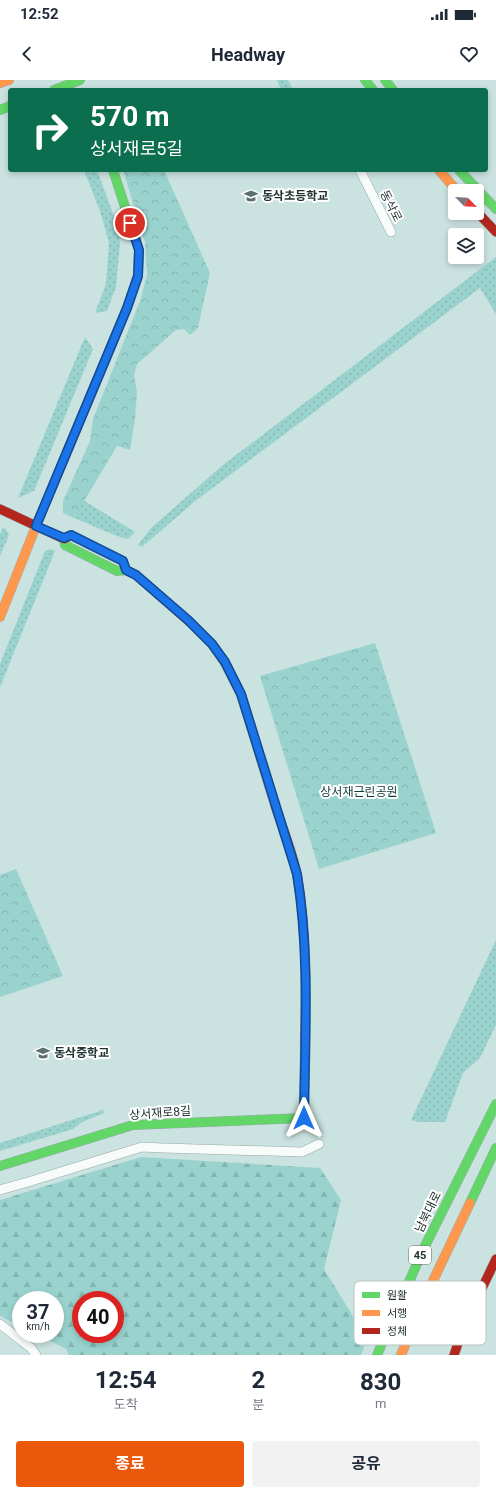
<!DOCTYPE html>
<html lang="ko">
<meta charset="utf-8">
<style>
:root{--surface:#fff;--page:#f2f2f3;--text:#1f2937;--muted:#747a83;--accent:#ea580c}
body{margin:0;font-family:Roboto,"Noto Sans KR",sans-serif;background:var(--page);color:var(--text);height:100vh;display:flex;flex-direction:column;font-size:15px;white-space:nowrap}
*{box-sizing:border-box;margin:0}
p{font-size:13px;color:var(--muted)}
.icon{flex:none;width:22px;height:22px;fill:none;stroke:currentColor;stroke-width:2;stroke-linecap:round;stroke-linejoin:round}
.map{position:relative;height:1275px;overflow:hidden}
.details{display:flex;flex-direction:column;background:var(--surface);flex:1}
.details>*{flex:none}
.guide{position:absolute;left:8px;top:8px;width:480px;height:84px;border-radius:4px;box-shadow:0 2px 6px #0003;background:#0b6e4f;color:#fff;overflow:hidden}
.needle{width:26px;rotate:114deg}
.buttons{position:absolute;left:448px;top:104px;display:grid;gap:8px}
.buttons a{display:grid;place-items:center;width:36px;height:36px;border-radius:4px;background:var(--surface);box-shadow:0 2px 6px #0003;font-size:20px}
.speed{position:absolute;left:12px;top:1211px;display:flex;gap:8px;font-size:20px;font-weight:700;text-align:center}
.speed>*{display:grid;place-content:center;width:52px;height:52px;border-radius:50%;background:var(--surface);box-shadow:0 2px 6px #0003;line-height:1}
.speed small{font-size:10px;font-weight:400}
.speed .limit{border:6px solid #d22;background:#fff;color:#111}
.pin{position:absolute;display:grid;place-items:center;width:34px;height:34px;color:#fff;margin:-17px;border:2px solid #fff;border-radius:50%;box-shadow:0 1px 4px #0007}
.me{position:absolute;width:44px;margin:-22px;rotate:0deg;stroke-linejoin:round;filter:drop-shadow(0 0 3px #0008)}
.turn{display:flex;align-items:center;gap:14px;height:84px;padding:0 16px;font-size:18px}
.turn .icon{width:52px;height:52px;stroke-width:2.5}
.turn b{display:block;font-size:28px;line-height:34px}
.eta{display:flex;justify-content:space-evenly;align-items:center;height:68px;text-align:center}
.eta b{font-size:24px;font-weight:700;line-height:28px}
.action{display:flex;gap:8px;margin-top:auto;padding:8px 16px}
.action a{flex:1;height:46px;border-radius:4px;background:var(--accent);color:#fff;font-size:16px;font-weight:700;line-height:46px;text-align:center}
.action a+a{background:var(--page);color:var(--text)}
.status{display:flex;justify-content:space-between;align-items:center;height:28px;padding:0 20px;background:var(--surface);direction:ltr}
.status svg{height:11px;fill:currentColor}
header{display:flex;justify-content:space-between;align-items:center;height:52px;padding:0 16px;background:var(--surface);font-size:18px;font-weight:700}
.map>svg:first-child{display:block}
</style>
<div class="status"><b>12:52</b><svg viewBox="0 0 49 12"><path d="M0 12V9h3v3zM5 12V6h3v6zM10 12V3h3v9zM15 12V0h3v12zM26 1h20v11H26zM47 4h2v5h-2z"/></svg></div>
<header><svg class="icon" aria-label="back" viewBox="0 0 24 24"><path d="M15 5l-7 7 7 7"/></svg>Headway<svg class="icon" aria-label="heart" viewBox="0 0 24 24"><path d="M12 20l-8-8c-3-5 5-10 8-4 3-6 11-1 8 4z"/></svg></header>
<div class="map">
<svg width="496" height="1275" viewBox="0 0 496 1275">
<defs>
<pattern id="grass-dots" width="8" height="8" patternUnits="userSpaceOnUse"><rect width="8" height="8" fill="#9ad3ce"/><path d="M2 2h.1M6 6h.1" fill="none" stroke="#84b6b1" stroke-width="1.8" stroke-linecap="round"/></pattern>
<pattern id="forest-firs" width="22" height="20" patternUnits="userSpaceOnUse"><rect width="22" height="20" fill="#9ad3ce"/><path d="M5 1l3.5 6h-7zM16 11l3.5 6h-7z" fill="#84b6b1"/></pattern>
<pattern id="park-crowns" width="20" height="18" patternUnits="userSpaceOnUse"><rect width="20" height="18" fill="#9ad3ce"/><path d="M2 6a3 3 0 1 1 6 0M12 15a3 3 0 1 1 6 0" fill="none" stroke="#84b6b1"/></pattern>
</defs>
<rect width="100%" height="100%" fill="#cae2e0"/>
<g fill="url(#grass-dots)">
<path d="M 277,0 L 288,0 L 293,10 L 281,10 Z"/>
<path d="M 84,90 L 97,90 L 115,139 L 120,163 L 116,207 L 107,231 L 95,233 L 106,204 L 109,163 L 101,134 Z"/>
<path d="M 496,177 L 496,234 L 480,208 L 194,422 L 142,467 L 138,465 L 151,448 L 223,385 Z"/>
<path d="M 85,257 L 93,269 L 34,411 L 18,418 Z"/>
<path d="M 83,420 L 135,452 L 128,459 L 117,456 L 74,438 Z"/>
<path d="M 3,448 L 6,449 L 9,455 L 0,476 L 0,454 Z"/>
<path d="M 50,469 L 55,471 L 0,607 L 0,584 L 45,471 Z"/>
<path d="M 496,860 L 496,945 L 480,978 L 463,993 L 445,1042 L 419,1042 L 411,1040 Z"/>
<path d="M 103,1030 L 104,1033 L 82,1042 L 73,1049 L 0,1071 L 0,1063 Z"/>
</g>
<path fill="url(#forest-firs)" fill-rule="evenodd" d="M 141,1077 L 320,1088 L 341,1120 L 324,1189 L 367,1259 L 361,1275 L 69,1275 L 66,1269 L 36,1254 L 55,1254 L 55,1220 L 21,1220 L 21,1247 L 0,1236 L 0,1120 ZM 81,1220 L 115,1220 L 115,1254 L 81,1254 Z"/>
<g fill="url(#park-crowns)">
<path d="M 123,90 L 164,90 L 210,193 L 198,248 L 190,255 L 184,249 L 176,250 L 137,284 L 134,295 L 137,312 L 135,339 L 130,370 L 117,366 L 74,438 L 63,433 L 63,421 L 90,361 L 93,339 L 140,221 L 147,195 L 145,162 Z"/>
<path d="M 375,563 L 436,753 L 319,789 L 260,596 Z"/>
<path d="M 16,789 L 63,896 L 0,917 L 0,795 Z"/>
</g>
<g fill="none" stroke-linecap="round" stroke-linejoin="round">
<defs>
<g id="street">
<path d="M 360,90 L 391,152"/>
<path d="M 0,1110 L 28,1102 L 142,1067 L 163,1068 L 302,1072 L 319,1064"/>
<path d="M 0,1244 L 31,1268 L 36,1275"/>
</g>
<g id="fast">
<path d="M 365,0 L 373,10"/>
<path d="M 385,0 L 393,10"/>
<path d="M 54,10 L 80,0"/>
<path d="M 0,30 L 10,26"/>
<path d="M 459,90 L 496,129"/>
<path d="M 102,288 L 127,228 L 138,196 L 139,170 L 113,90"/>
<path d="M 64,459 L 65,465 L 117,491 L 126,490"/>
<path d="M 0,1086 L 133,1045 L 304,1038 L 305,964"/>
<path d="M 470,1123 L 496,1068"/>
<path d="M 377,1275 L 423,1170 L 496,1024"/>
</g>
<g id="slow">
<path d="M 0,3 L 9,0"/>
<path d="M 439,90 L 457,111"/>
<path d="M 0,537 L 36,446 L 102,288"/>
<path d="M 191,543 L 212,564 L 225,583 L 241,614 L 275,725"/>
<path d="M 401,1275 L 422,1224 L 470,1123"/>
</g>
<g id="jam">
<path d="M 477,132 L 496,152"/>
<path d="M 0,429 L 64,459 L 71,455 L 123,481 L 126,490 L 136,495 L 191,543"/>
<path d="M 275,725 C 282,747 293,773 297,795 C 307,850 306,908 305,964"/>
<path d="M 454,1275 L 464,1246 L 496,1179"/>
</g>
</defs>
<use href="#street" stroke="#98aaa9" stroke-width="10"/>
<use href="#fast" stroke="#98aaa9" stroke-width="10"/>
<use href="#slow" stroke="#98aaa9" stroke-width="10"/>
<use href="#jam" stroke="#98aaa9" stroke-width="10"/>
<use href="#street" stroke="#f7fbfa" stroke-width="9"/>
<use href="#fast" stroke="#63d668" stroke-width="9"/>
<use href="#slow" stroke="#ff974d" stroke-width="9"/>
<use href="#jam" stroke="#b3261e" stroke-width="9"/>
</g>
<g fill="none" stroke-linecap="round" stroke-linejoin="round">
<defs>
<path id="route" d="M 130,143 L 139,170 L 138,196 L 127,228 L 36,446 L 64,458 L 71,455 L 123,481 L 126,490 L 136,495 L 188,540 L 212,564 L 225,582 L 241,614 L 297,794 C 310,874 305,957 304,1038"/>
</defs>
<use href="#route" stroke="#114b97" stroke-width="10"/>
<use href="#route" stroke="#1a73e8" stroke-width="7"/>
</g>
<defs>
<symbol id="school-bare" viewBox="-9 -9 18 18"><path d="M0-5L7-2L0 1L-7-2ZM-4 1L0 2.5L4 1V4Q0 6-4 4Z" fill="#5c706e" stroke="#fff" stroke-width="2.5" paint-order="stroke"/></symbol>
</defs>
<g fill-rule="evenodd">
<use href="#school-bare" x="241" y="106" width="20" height="20"/>
<use href="#school-bare" x="33" y="963" width="20" height="20"/>
</g>
<g text-anchor="middle" dominant-baseline="central" stroke-width="4" stroke-linejoin="round" paint-order="stroke">
<rect fill="#fff" stroke="#64706f" stroke-width="1" x="409" y="1166" width="22" height="18" rx="3"/>
<g font-size="11" font-weight="bold" fill="#213331">
<text x="420" y="1175">45</text>
</g>
<g font-size="12" font-weight="bold" fill="#213331" stroke="#fff" text-anchor="start">
<text x="262" y="116">동삭초등학교</text>
<text x="54" y="973">동삭중학교</text>
</g>
<g font-size="12" fill="#213331" stroke="#fff">
<text transform="translate(391 126) rotate(63)">동삭로</text>
<text transform="translate(160 1033) rotate(-4)">상서재로8길</text>
<text transform="translate(428 1132) rotate(-64)">남북대로</text>
</g>
<g font-size="12" fill="#113a37" stroke="#fff">
<text x="359" y="712">상서재근린공원</text>
</g>
</g>
<rect x="354" y="1201" width="132" height="64" rx="6" fill="#fff" stroke="#bcc2c1" stroke-width="1"/>
<rect x="362" y="1212" width="18" height="6" fill="#63d668"/>
<rect x="362" y="1230" width="18" height="6" fill="#ff974d"/>
<rect x="362" y="1248" width="18" height="6" fill="#b3261e"/>
<g font-size="11" fill="#213331">
<text x="387" y="1219">원활</text>
<text x="387" y="1237">서행</text>
<text x="387" y="1255">정체</text>
</g>
</svg>
<div class="buttons">
<a><svg class="needle" viewBox="-14 -14 28 28"><path d="M0-13l5 13h-10z" fill="#e53935"/><path d="M0 13l5-13h-10z" fill="#747a83"/></svg></a>
<a><svg class="icon" aria-label="layers" viewBox="0 0 24 24"><path d="M12 4l9 5-9 5-9-5zM3 14l9 5 9-5"/></svg></a>
</div>
<div class="speed"><div>37<small>km/h</small></div><div class="limit">40</div></div>
<div class="pin" style="left:130px;top:143px;background:#d93025"><svg class="icon" aria-label="arrive" viewBox="0 0 24 24"><path d="M6 21V4h12l-3 4 3 4H6"/></svg></div>
<svg class="me" style="left:304px;top:1038px" viewBox="-20 -20 40 40"><path d="M0-17L14 15 0 8-14 15z" fill="#1a73e8" stroke="#fff" stroke-width="4"/></svg>
<div class="guide">
<div class="turn"><svg class="icon" aria-label="right" viewBox="0 0 24 24"><path d="M7 20v-9h11M14 6l5 5-5 5"/></svg><div><b>570 m</b>상서재로5길</div></div>
</div>
</div>
<section class="details">
<div class="eta">
<div><b>12:54</b><p>도착</p></div>
<div><b>2</b><p>분</p></div>
<div><b>830</b><p>m</p></div>
</div>
<div class="action"><a>종료</a><a>공유</a></div>
</section>
